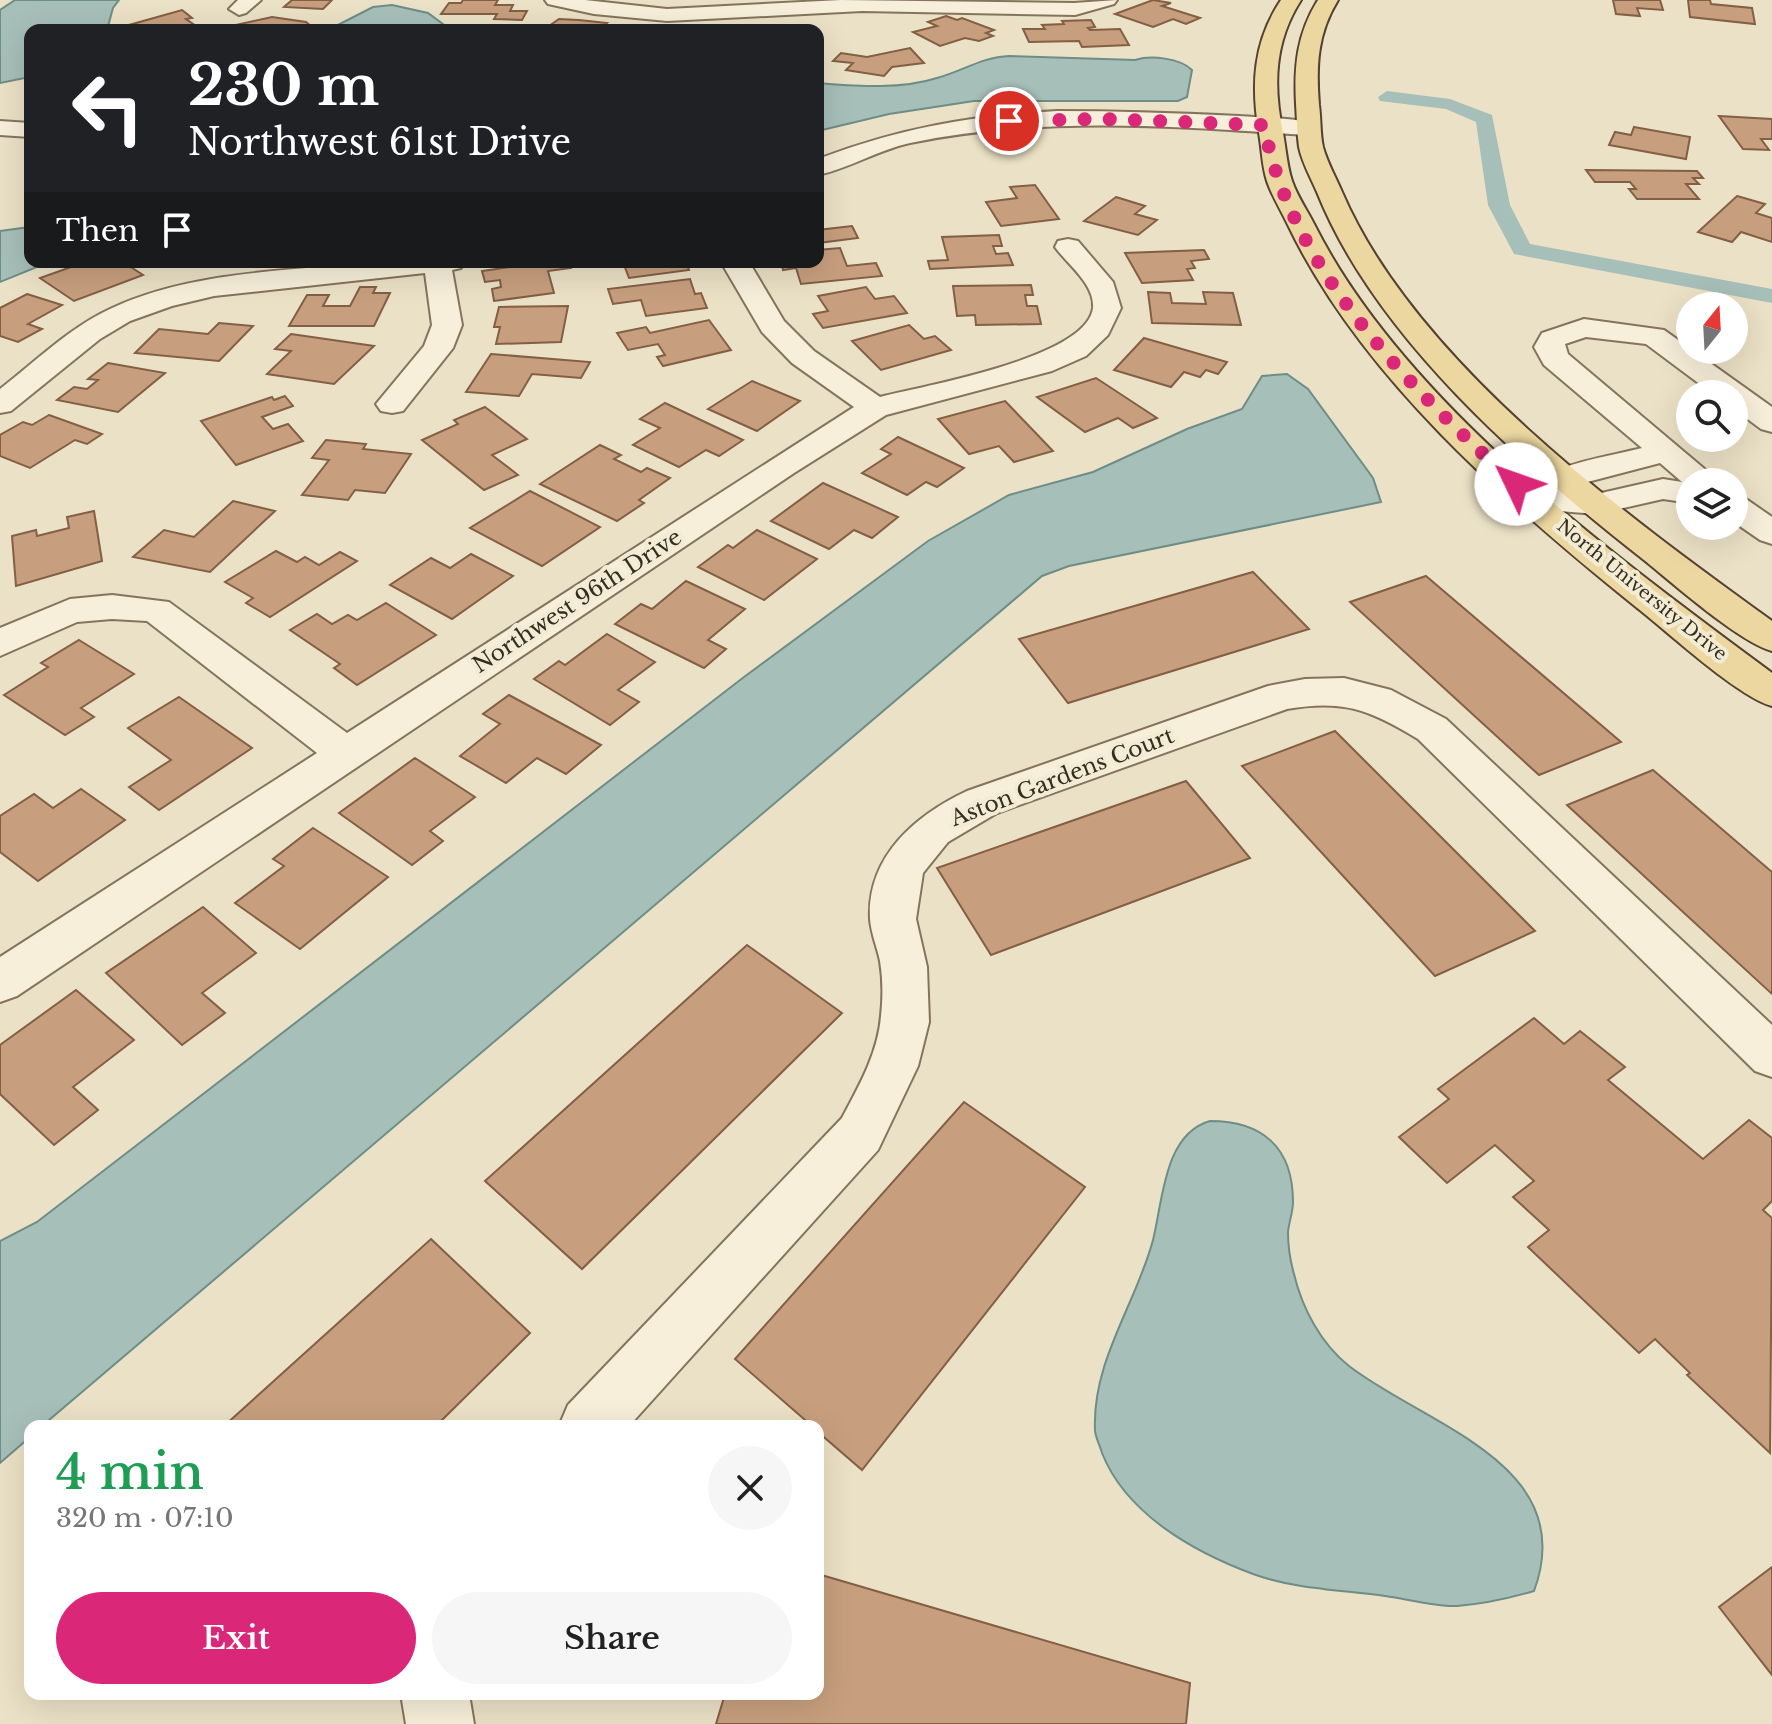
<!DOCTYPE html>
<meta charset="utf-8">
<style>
:root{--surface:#fff;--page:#f6f6f6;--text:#222;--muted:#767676;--accent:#db2777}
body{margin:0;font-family:"Libre Baskerville",serif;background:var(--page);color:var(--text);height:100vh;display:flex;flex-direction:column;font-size:30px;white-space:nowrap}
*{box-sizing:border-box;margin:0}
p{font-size:26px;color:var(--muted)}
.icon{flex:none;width:44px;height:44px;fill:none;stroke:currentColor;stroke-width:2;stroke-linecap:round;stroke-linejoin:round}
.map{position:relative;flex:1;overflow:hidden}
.panel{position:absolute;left:24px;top:1420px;width:800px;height:280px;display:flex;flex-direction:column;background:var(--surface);border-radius:16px;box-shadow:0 8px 32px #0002}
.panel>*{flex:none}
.hud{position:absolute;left:24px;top:24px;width:800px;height:244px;border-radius:16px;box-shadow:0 8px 32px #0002;background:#202124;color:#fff;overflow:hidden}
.needle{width:52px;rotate:18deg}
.fabs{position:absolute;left:1676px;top:292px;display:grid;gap:16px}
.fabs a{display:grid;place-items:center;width:72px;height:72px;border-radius:50%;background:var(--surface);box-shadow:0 8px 32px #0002;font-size:40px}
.pin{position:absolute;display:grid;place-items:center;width:68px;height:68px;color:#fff;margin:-34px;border:4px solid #fff;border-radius:50%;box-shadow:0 2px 8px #0007}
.me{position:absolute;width:88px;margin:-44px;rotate:312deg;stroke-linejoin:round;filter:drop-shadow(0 0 6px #0008)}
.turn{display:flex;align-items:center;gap:28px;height:168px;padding:0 32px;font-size:36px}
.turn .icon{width:104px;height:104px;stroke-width:2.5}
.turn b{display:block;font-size:56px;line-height:68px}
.then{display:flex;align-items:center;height:76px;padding:0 32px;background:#0003;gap:16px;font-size:30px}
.round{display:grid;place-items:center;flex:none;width:84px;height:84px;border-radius:42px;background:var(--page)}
.head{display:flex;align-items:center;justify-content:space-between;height:136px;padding:0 32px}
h1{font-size:48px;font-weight:600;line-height:60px;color:#1e9e55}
.cta{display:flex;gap:16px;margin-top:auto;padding:16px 32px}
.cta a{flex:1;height:92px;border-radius:48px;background:var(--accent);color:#fff;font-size:32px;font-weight:600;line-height:92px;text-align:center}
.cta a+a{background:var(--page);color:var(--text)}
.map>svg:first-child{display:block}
</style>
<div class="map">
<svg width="1772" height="1724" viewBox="0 0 1772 1724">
<rect width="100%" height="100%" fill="#ebe1c6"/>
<g fill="#a7bfb9" stroke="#6e8d86" stroke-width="2">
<path d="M 15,0 L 119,0 L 113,8 L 107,30 L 30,30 L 30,77 L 0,83 L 0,10 Z"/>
<path d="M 392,5 L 428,13 L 451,30 L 328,30 L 373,7 Z"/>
<path d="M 1009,56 L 1135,60 C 1151,55 1180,58 1192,70 L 1187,97 L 1178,101 L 974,101 L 889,114 L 818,131 L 818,83 C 857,86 899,90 937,78 C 963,71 982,57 1009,56 Z"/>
<path d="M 30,227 L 30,262 L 49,262 L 0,282 L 0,231 Z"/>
<path d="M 1287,374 L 1308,389 L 1373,478 L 1381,502 L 1069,566 L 1042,576 L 42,1426 L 30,1426 L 30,1437 L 0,1463 L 0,1241 L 37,1222 L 744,677 L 928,541 L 1009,495 L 1093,472 L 1187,429 L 1242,409 L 1262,376 Z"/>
<path d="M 1210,1121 C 1262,1121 1293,1147 1293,1202 C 1293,1212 1289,1222 1288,1232 C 1288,1246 1290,1260 1294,1274 C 1302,1308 1321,1344 1349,1366 C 1425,1425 1581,1464 1534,1591 C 1510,1598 1482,1604 1457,1606 C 1434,1607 1408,1599 1385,1596 C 1342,1590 1294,1589 1253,1574 C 1194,1552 1126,1514 1102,1453 C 1100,1445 1095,1437 1095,1430 C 1092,1361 1136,1304 1153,1240 C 1163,1200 1164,1134 1210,1121 Z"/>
</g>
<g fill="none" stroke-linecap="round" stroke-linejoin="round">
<path fill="#a7bfb9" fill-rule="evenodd" d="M 1387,91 L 1450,99 L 1492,115 L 1510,205 L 1530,244 L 1772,289 L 1772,303 L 1514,254 L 1488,205 L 1476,122 L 1446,109 L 1380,101 L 1378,97 Z"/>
</g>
<g fill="#c79f7e" stroke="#835f44" stroke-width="2">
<path d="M 292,0 L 332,0 L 323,9 L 284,7 Z"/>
<path d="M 463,0 L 498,0 L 495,5 L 513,5 L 510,11 L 527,11 L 522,20 L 494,19 L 497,14 L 441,14 L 449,3 L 461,3 Z"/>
<path d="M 1153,0 L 1171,3 L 1162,6 L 1200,18 L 1186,24 L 1173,19 L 1153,27 L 1115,14 Z"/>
<path d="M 1613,0 L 1660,0 L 1663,10 L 1637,8 L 1640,16 L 1616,14 Z"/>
<path d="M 1688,0 L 1710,0 L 1711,4 L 1752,8 L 1755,24 L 1690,17 Z"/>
<path d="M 182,10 L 192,18 L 186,19 L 199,28 L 136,30 L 129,25 Z"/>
<path d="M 946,16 L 957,20 L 962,18 L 994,30 L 986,33 L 993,36 L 979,41 L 965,38 L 940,46 L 913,32 L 937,26 L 928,22 Z"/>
<path d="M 272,17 L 306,22 L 312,27 L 308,30 L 229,30 L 227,27 Z"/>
<path d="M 559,19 L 579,20 L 607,23 L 599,30 L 603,30 L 546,28 Z"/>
<path d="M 1091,20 L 1095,27 L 1088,28 L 1090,30 L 1120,29 L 1129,45 L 1082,47 L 1079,41 L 1029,42 L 1023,29 L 1045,29 L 1042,25 L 1064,24 L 1062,21 Z"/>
<path d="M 910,48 L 924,63 L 892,67 L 884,76 L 846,70 L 853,63 L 833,61 L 841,53 L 867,57 Z"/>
<path d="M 1719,116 L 1772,119 L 1772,139 L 1761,139 L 1769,150 L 1743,149 Z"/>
<path d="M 1634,127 L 1690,137 L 1686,159 L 1609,145 L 1615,132 L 1631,135 Z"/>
<path d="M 1586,170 L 1697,171 L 1703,178 L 1693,178 L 1699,184 L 1686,184 L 1699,199 L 1637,199 L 1629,189 L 1636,189 L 1630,182 L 1595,182 Z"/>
<path d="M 1035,185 L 1059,219 L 1001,226 L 986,202 L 1017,198 L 1010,187 Z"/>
<path d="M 1737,196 L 1765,204 L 1756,213 L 1772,218 L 1772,242 L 1741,232 L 1732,242 L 1698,232 Z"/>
<path d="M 1116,197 L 1145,206 L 1135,214 L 1157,220 L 1138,235 L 1084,221 Z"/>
<path d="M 852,226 L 858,238 L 818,243 L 818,230 Z"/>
<path d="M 999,235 L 1002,246 L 993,246 L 996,254 L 1008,253 L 1013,265 L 930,269 L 928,261 L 948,260 L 942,237 Z"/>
<path d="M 840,248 L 847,266 L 876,263 L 882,276 L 801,284 L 796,268 L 783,270 L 781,262 L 818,262 L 818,250 Z"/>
<path d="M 1204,250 L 1209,259 L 1191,261 L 1195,268 L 1187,269 L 1193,280 L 1142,283 L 1125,253 Z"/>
<path d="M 85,262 L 123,262 L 143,275 L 74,301 L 40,278 Z"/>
<path d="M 545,262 L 569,262 L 571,268 L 548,271 L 554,293 L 494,301 L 492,289 L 501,287 L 500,280 L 485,282 L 482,271 Z"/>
<path d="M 623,262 L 686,262 L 689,270 L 629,278 Z"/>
<path d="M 690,279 L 695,294 L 701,293 L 707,308 L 646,316 L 641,300 L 613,304 L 608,289 Z"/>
<path d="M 1031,285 L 1033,295 L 1025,295 L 1027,306 L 1037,306 L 1041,324 L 976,325 L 975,315 L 957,316 L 953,286 Z"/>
<path d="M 360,287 L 376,287 L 373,293 L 390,293 L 374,326 L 289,326 L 307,295 L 329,295 L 323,306 L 350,306 Z"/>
<path d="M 866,287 L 875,299 L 894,296 L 907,313 L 823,328 L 813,314 L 828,311 L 818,296 Z"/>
<path d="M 1148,292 L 1170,293 L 1172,303 L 1206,304 L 1203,292 L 1233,293 L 1241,325 L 1152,323 Z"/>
<path d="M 27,294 L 62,305 L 28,324 L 42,329 L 18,342 L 0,336 L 0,308 Z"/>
<path d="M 568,306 L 561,342 L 496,344 L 500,327 L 494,327 L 499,307 Z"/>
<path d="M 709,320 L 731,350 L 663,366 L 657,357 L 665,355 L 658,344 L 628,350 L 617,333 L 646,327 L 650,333 Z"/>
<path d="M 219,323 L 253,326 L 219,361 L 135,353 L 159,329 L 208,334 Z"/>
<path d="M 909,325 L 924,339 L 935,336 L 951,350 L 881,370 L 852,341 Z"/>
<path d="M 291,334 L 374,346 L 334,384 L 267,374 L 291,351 L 275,349 Z"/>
<path d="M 1144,338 L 1227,362 L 1218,374 L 1206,370 L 1200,377 L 1184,372 L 1171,387 L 1114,370 Z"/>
<path d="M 491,354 L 590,362 L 581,378 L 532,374 L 519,396 L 466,392 Z"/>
<path d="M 108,363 L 165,373 L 118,412 L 57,400 L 74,387 L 87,389 L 98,380 L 88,379 Z"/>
<path d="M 1096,378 L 1157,418 L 1133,428 L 1118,418 L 1085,432 L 1037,397 Z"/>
<path d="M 752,381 L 800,401 L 757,431 L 708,409 Z"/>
<path d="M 285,396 L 293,406 L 262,417 L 273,429 L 288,424 L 303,441 L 236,465 L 201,421 L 272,397 L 274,400 Z"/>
<path d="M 1005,401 L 1053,451 L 1014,462 L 999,446 L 969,454 L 938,419 Z"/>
<path d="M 665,403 L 743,440 L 719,456 L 706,450 L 679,467 L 633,445 L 660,428 L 640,419 Z"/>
<path d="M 485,407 L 527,439 L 492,455 L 518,475 L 484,490 L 422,440 L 458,424 L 454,420 Z"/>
<path d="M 49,415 L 102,434 L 87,444 L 75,440 L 30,468 L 0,456 L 0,435 L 23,422 L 32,425 Z"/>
<path d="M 898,437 L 964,468 L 937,487 L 926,482 L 907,495 L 862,473 L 891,454 L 881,449 Z"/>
<path d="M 326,440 L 366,444 L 363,449 L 411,454 L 385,493 L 355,490 L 348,500 L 302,495 L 329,460 L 312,458 Z"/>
<path d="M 600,445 L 621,455 L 614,459 L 641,472 L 647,468 L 670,478 L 639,500 L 644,503 L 617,521 L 540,484 Z"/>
<path d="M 823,483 L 898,517 L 872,538 L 854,530 L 829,549 L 771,521 Z"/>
<path d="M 530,491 L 600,527 L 542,566 L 470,528 Z"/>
<path d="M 233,501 L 275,511 L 210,572 L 133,557 L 164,530 L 194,537 Z"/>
<path d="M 94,511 L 102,561 L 16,586 L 12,536 L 36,530 L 37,536 L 69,528 L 67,517 Z"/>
<path d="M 757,530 L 817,559 L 764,600 L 698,567 L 728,545 L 733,548 Z"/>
<path d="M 276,551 L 297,562 L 305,557 L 319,565 L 340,552 L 357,561 L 270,617 L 246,603 L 253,598 L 225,582 Z"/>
<path d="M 471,554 L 513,576 L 452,619 L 390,585 L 431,558 L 450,568 Z"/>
<path d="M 1253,572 L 1309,629 L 1068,703 L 1019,639 Z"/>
<path d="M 1426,576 L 1621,742 L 1539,775 L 1350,602 Z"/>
<path d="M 686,581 L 745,609 L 708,640 L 726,649 L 704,668 L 615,624 L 641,604 L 652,609 Z"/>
<path d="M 386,603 L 436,635 L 357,685 L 334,668 L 340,664 L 290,630 L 317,614 L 332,624 L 348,615 L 357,620 Z"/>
<path d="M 607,634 L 655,662 L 618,690 L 639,702 L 610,725 L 534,679 L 559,661 L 565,665 Z"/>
<path d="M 79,640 L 134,674 L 81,708 L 94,717 L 65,735 L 4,695 L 48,667 L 41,663 Z"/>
<path d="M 509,695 L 601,745 L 566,774 L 537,758 L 506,783 L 460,756 L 500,724 L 483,714 Z"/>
<path d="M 179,697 L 252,748 L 159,810 L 129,787 L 171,760 L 128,728 Z"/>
<path d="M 1335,731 L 1535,931 L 1435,976 L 1242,766 Z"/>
<path d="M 415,758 L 475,797 L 430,831 L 443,841 L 412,865 L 339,813 Z"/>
<path d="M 1653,770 L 1772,872 L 1772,994 L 1567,805 Z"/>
<path d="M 1186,781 L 1250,858 L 991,955 L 937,868 Z"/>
<path d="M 81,789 L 125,820 L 38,881 L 0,852 L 0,816 L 34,794 L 53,808 Z"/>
<path d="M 313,828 L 388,877 L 300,949 L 235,903 L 284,866 L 273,859 Z"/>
<path d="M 203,907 L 256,953 L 202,993 L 225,1013 L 182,1045 L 106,973 Z"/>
<path d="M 747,945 L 842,1013 L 582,1269 L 485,1181 Z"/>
<path d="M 76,990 L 134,1040 L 73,1087 L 98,1110 L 54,1145 L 0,1094 L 0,1045 Z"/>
<path d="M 1534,1018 L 1564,1044 L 1580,1031 L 1625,1067 L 1608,1080 L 1703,1159 L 1749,1120 L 1772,1138 L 1772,1201 L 1763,1210 L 1772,1218 L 1770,1453 L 1687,1375 L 1690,1373 L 1655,1339 L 1639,1353 L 1528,1247 L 1549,1230 L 1513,1197 L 1534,1181 L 1495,1145 L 1447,1183 L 1399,1137 L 1449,1099 L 1438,1089 Z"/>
<path d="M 964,1102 L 1085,1187 L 862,1470 L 818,1432 L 818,1426 L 812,1426 L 735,1359 Z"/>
<path d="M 431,1239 L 530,1333 L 436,1426 L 224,1426 Z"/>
<path d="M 1772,1567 L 1772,1675 L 1719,1607 Z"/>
<path d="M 818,1574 L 1190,1683 L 1186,1724 L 716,1724 L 725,1694 L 818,1694 Z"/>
</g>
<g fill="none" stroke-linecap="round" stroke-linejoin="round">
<defs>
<g id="minor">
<path d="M 238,0 L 261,0 L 246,13 L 239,15 L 229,9 Z"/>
<path d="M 545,0 L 585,0 L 667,9 L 841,0 L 1074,3 L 1117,0 L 1114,4 L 1075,15 L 862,11 L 667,21 L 594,14 L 548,4 Z"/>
<path d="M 1057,111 C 1118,111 1178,113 1239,116 C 1263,118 1290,117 1313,123 L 1317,128 L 1313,133 L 1305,135 C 1173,126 1041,116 910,143 C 878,150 850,168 818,175 L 818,159 C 901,128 969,116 1057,111 Z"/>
<path d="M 0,121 L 30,123 L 30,137 L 0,135 Z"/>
<path d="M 1068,239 L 1078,241 L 1113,282 L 1121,308 L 1108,335 L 1086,356 L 1052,371 L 886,415 L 794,473 L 17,996 L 0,1002 L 0,957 L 317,753 L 147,621 L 112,619 L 77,622 L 0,656 L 0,628 L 70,599 L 112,595 L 169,602 L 347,733 L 854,407 L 792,363 L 762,332 L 721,262 L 749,262 L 784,321 L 814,351 L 880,397 C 923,386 1087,358 1093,308 C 1095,284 1067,264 1055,247 L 1058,241 Z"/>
<path d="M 376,262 L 465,262 L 461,268 L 452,270 L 462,325 L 453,348 L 403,411 L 392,413 L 381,411 L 376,404 L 424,346 L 432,325 L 425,273 L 214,296 L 172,306 L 130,321 L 100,339 L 11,411 L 0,413 L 0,389 C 35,362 69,328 110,309 C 190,271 289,271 376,262 Z"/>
<path d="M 1584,319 L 1664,330 L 1772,407 L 1772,432 L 1761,429 L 1734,409 L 1734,394 L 1713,394 L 1646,344 L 1586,337 L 1565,344 L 1568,354 L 1720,482 L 1690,482 L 1690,503 L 1663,499 L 1597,514 L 1522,508 L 1517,501 C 1543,463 1600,459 1642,448 L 1544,365 L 1534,347 L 1542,333 ZM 1660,463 L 1682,482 L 1663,479 L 1597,494 L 1566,492 L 1576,485 Z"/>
<path d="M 1734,496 L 1746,499 L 1772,517 L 1772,544 L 1760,540 L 1734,522 Z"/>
<path d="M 1344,678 L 1391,690 L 1446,719 L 1772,1025 L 1772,1077 L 1755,1071 L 1418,739 C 1370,710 1344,699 1287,709 L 997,813 L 948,842 L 923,873 L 916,919 L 927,967 L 929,1022 L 918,1066 L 878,1150 L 629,1426 L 559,1426 L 568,1405 L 842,1118 C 859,1086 878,1053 881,1016 C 883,998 883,979 880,961 C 877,947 871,933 870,919 C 867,856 916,815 967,791 L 1268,686 L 1305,679 Z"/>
<path d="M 401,1694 L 469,1694 L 474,1724 L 406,1724 Z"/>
</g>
<g id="major">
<path d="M 1281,0 L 1301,0 C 1274,42 1273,86 1283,133 C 1286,149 1287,166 1292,181 C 1297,196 1307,210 1314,224 C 1404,403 1613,555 1772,673 L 1772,706 C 1738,697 1667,631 1636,607 C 1507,503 1361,377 1288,225 C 1281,210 1272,196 1267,181 C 1262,166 1262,149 1259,133 C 1251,85 1253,42 1281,0 Z"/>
<path d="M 1318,0 L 1338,0 C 1317,34 1316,66 1319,105 C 1321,119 1320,134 1323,147 C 1327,162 1336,178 1342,192 C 1415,362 1624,514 1772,621 L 1772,651 C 1739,642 1674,584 1644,560 C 1523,465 1375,337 1317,192 C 1311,178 1302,162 1299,147 C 1297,133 1297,118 1296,104 C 1294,66 1297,34 1318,0 Z"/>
</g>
</defs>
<use href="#minor" stroke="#85745d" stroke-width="4"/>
<use href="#major" stroke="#534231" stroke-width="4"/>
<use href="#minor" fill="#f7efd9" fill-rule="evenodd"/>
<use href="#major" fill="#ecd7a0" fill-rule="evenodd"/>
</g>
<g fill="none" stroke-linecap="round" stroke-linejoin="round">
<path stroke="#db2777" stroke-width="14" stroke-dasharray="0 25.2" d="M 1009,121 L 1102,119 L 1264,125 C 1290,269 1412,390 1516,484"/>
</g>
<g text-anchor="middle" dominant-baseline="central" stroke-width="8" stroke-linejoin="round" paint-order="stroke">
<g font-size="18" fill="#362c20" stroke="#f3ecd5">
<text transform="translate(1642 590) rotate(39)">North University Drive</text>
</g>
<g font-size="22" fill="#362c20" stroke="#f3ecd5">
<text transform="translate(577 601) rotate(-33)">Northwest 96th Drive</text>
<text transform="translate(1062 777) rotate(-21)">Aston Gardens Court</text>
</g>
</g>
</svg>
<div class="fabs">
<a><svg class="needle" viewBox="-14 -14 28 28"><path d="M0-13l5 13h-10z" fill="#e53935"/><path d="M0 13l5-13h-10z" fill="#767676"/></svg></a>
<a><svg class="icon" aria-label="search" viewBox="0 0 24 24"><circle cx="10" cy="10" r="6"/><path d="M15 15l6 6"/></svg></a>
<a><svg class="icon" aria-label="layers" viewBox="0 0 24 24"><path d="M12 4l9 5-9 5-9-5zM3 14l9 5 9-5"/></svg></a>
</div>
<div class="pin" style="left:1009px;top:121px;background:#d93025"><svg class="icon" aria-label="arrive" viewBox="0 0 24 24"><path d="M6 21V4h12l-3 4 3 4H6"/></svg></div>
<svg class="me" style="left:1516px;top:484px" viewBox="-20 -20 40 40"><circle r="19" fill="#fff"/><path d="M0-13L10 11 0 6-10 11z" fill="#db2777"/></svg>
<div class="hud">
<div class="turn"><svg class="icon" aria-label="left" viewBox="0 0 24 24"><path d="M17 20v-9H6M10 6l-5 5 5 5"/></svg><div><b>230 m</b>Northwest 61st Drive</div></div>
<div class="then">Then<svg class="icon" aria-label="arrive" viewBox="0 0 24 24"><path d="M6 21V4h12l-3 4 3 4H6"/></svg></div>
</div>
<section class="panel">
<div class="head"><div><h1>4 min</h1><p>320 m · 07:10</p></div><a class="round"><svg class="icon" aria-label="close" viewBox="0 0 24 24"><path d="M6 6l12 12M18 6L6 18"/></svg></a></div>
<div class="cta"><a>Exit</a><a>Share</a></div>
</section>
</div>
